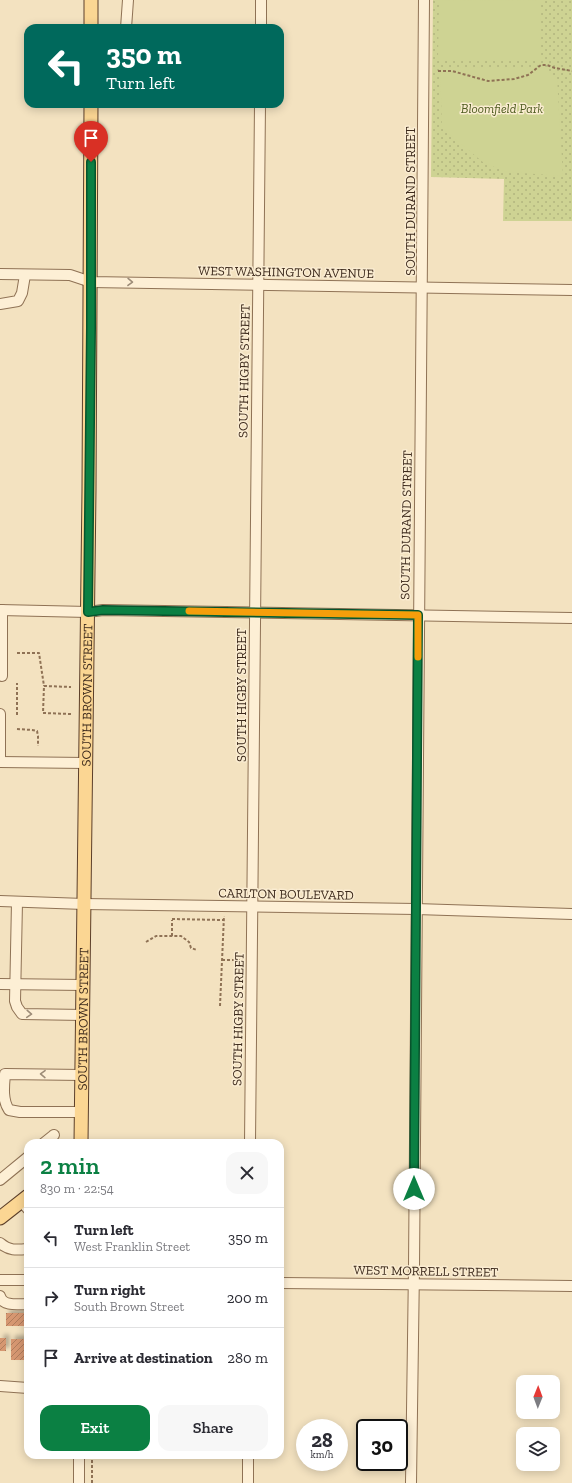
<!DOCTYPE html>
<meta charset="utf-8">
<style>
:root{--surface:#fff;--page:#f7f7f7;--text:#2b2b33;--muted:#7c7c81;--line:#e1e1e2;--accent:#0b8043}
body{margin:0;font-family:"Zilla Slab",serif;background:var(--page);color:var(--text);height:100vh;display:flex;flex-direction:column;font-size:15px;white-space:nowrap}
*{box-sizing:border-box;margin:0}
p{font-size:13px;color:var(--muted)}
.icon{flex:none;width:22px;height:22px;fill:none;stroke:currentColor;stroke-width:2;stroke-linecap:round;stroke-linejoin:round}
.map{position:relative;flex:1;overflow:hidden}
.panel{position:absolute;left:24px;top:1139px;width:260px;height:320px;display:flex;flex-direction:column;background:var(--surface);border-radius:12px;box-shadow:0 2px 10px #0003}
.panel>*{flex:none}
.banner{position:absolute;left:24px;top:24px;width:260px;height:84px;border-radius:12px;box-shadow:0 2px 10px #0003;background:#00695c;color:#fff;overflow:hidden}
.needle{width:26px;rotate:1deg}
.controls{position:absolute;left:516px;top:1375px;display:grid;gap:8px}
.controls a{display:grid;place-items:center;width:44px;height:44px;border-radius:8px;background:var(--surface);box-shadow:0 2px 10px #0003;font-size:20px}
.speed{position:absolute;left:296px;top:1419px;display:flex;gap:8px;font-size:20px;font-weight:700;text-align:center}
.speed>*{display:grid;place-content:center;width:52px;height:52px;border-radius:50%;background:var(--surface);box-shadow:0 2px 10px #0003;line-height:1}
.speed small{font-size:10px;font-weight:400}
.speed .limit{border:2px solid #111;border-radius:6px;background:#fff;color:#111}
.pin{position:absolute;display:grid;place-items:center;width:34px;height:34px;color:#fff;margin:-41px -17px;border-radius:50% 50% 50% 0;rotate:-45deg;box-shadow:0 0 4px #0007}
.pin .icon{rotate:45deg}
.me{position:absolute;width:44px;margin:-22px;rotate:0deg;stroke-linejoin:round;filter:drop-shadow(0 0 3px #0008)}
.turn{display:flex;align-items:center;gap:14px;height:84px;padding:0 16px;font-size:18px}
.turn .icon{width:52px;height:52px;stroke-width:2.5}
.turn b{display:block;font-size:28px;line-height:34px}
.round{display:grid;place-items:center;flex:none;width:42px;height:42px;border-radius:12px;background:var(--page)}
.summary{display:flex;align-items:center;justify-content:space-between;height:68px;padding:0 16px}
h1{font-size:24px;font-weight:600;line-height:30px;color:var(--accent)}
.primary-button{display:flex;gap:8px;margin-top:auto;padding:8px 16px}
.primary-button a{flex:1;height:46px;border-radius:12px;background:var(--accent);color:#fff;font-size:16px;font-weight:600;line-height:46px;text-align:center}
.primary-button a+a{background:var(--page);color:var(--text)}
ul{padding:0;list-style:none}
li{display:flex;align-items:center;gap:12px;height:60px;padding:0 16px;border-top:1px solid var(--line)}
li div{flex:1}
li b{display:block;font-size:15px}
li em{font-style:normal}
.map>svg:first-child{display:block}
</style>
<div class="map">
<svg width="572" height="1483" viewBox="0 0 572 1483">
<defs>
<pattern id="park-dots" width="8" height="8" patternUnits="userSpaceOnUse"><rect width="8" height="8" fill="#ced393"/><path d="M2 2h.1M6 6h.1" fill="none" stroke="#b2b57e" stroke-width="1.8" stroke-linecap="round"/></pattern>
<pattern id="building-hatch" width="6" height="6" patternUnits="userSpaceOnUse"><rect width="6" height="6" fill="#d69771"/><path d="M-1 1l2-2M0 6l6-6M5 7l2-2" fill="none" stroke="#af7b5c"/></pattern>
<filter id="shadow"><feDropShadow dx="3.5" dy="-3.5" stdDeviation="2" flood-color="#0004"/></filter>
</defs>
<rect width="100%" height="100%" fill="#f3e2c0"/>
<path fill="url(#park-dots)" d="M 433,0 L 572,0 L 572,221 L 503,221 L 504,179 L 431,177 Z"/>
<g fill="#ced393">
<path d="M 439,0 L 541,1 L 540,61 L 438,61 Z"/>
<path d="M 543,67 L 557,78 L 563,176 L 507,172 L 484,163 L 442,128 L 440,68 Z"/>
</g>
<g fill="url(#building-hatch)" filter="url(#shadow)">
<rect x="6" y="1313" width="22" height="13"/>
<rect x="0" y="1338" width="6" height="13"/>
<rect x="11" y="1339" width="17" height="21"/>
</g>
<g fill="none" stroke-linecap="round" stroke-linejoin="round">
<defs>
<g id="minor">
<path d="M 126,28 L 128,0"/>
<path d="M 261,28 L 261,0"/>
<path d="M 0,274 L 70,275 L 91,282 L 572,290"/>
<path d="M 0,304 L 18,301 L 22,293 L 25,275"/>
<path d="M 0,610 L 88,612 L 103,610 L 572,618"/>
<path d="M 2,676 L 2,610"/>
<path d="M 0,762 L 86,763"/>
<path d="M 0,762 L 0,714"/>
<path d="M 0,901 L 84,904 L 416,909 L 572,914"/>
<path d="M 17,902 L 15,1001 L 17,1007 L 22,1014 L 83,1015"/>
<path d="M 0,984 L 83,985"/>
<path d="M 81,1112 L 20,1112 L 9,1110 C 2,1100 4,1085 5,1074 L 82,1075"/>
<path d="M 44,1143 L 54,1135"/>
<path d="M 250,1143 L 260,104"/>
<path d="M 0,1180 L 28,1157"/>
<path d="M 21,1201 L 28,1209"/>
<path d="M 0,1243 C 9,1251 17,1250 28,1249"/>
<path d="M 0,1280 L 28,1280"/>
<path d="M 280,1283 L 572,1286"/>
<path d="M 0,1296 C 3,1307 19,1304 28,1304"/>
<path d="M 0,1386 L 28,1388"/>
<path d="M 79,1483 L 79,1455"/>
<path d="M 248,1483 L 248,1455"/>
<path d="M 411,1483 L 414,1267 L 424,0"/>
</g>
<g id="major">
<path d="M 91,0 L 91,28"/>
<path id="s1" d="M 81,1143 L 89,490 L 91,104"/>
<path d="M 0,1218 L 28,1196"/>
</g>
</defs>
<use href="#minor" stroke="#8f7255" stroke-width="12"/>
<use href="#major" stroke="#5c3f2a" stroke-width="15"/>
<g stroke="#8f7255" stroke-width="2" stroke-dasharray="3 2" stroke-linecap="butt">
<path d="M 438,71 L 452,71 L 488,81 L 514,79 L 528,75 L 541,65 L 547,65 L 555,68 L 572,71"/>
<path d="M 17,653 L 39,653 L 44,686"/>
<path d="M 71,714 L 43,713 L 44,686 L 71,687"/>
<path d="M 17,715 L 17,683"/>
<path d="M 17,729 L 32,730 L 37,731 L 38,736 L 38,746"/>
<path d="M 172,919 L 223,920"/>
<path d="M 172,936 L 172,920"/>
<path d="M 146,942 L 156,936 L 181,936 L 189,942 L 191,948 L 197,950"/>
<path d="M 222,960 L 243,960"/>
<path d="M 220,1006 L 224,916"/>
<path d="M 92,1483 L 92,1455"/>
</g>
<use href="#minor" stroke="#fdefd5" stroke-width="10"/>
<use href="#major" stroke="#fbd693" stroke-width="13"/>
</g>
<defs><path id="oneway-chevron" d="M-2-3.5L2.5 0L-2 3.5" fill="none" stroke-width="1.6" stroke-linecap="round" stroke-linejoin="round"/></defs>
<g stroke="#9d8c78">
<use href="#oneway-chevron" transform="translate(130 282) rotate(1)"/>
<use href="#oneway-chevron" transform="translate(29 1014) rotate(4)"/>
<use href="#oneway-chevron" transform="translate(43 1074) rotate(-179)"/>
</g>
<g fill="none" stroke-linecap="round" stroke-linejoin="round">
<defs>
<path id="route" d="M 91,162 L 91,328 L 88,612 L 103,610 L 418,615 L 414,1189"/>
</defs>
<use href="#route" stroke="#07532c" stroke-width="10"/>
<use href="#route" stroke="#0b8043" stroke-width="7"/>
<path stroke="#f59e0b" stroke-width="7" d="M 189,611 L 418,615 L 418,657"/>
</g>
<g text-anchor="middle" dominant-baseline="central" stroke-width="3" stroke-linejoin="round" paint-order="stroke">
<g font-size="13" font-style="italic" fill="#4f5c20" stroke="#faecd1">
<text x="502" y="108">Bloomfield Park</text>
</g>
<g font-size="13" fill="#3d2a1c" stroke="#faecd1">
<text transform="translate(410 201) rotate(-90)">SOUTH DURAND STREET</text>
<text transform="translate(286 272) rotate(1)">WEST WASHINGTON AVENUE</text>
<text transform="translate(244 371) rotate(-89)">SOUTH HIGBY STREET</text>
<text transform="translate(406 525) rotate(-89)">SOUTH DURAND STREET</text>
<text transform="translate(241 695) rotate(-90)">SOUTH HIGBY STREET</text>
<text stroke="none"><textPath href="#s1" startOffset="448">SOUTH BROWN STREET</textPath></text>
<text transform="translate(286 894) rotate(1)">CARLTON BOULEVARD</text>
<text stroke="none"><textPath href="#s1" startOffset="124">SOUTH BROWN STREET</textPath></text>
<text transform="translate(238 1019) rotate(-89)">SOUTH HIGBY STREET</text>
<text transform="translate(426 1271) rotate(1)">WEST MORRELL STREET</text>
</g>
</g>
</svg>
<div class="controls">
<a><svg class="needle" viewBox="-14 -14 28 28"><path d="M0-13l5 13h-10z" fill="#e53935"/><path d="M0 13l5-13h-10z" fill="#7c7c81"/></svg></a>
<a><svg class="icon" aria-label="layers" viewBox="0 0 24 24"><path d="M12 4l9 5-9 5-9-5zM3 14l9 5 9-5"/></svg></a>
</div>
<div class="speed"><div>28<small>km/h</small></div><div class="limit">30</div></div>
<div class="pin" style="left:91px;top:162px;background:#d93025"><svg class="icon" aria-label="arrive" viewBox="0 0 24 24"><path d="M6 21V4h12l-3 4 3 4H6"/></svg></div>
<svg class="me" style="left:414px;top:1189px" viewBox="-20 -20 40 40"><circle r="19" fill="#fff"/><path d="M0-13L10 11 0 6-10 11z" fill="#0b8043"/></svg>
<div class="banner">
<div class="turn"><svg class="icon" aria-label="left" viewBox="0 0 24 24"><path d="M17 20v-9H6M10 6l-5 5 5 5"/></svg><div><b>350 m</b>Turn left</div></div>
</div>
<section class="panel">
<div class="summary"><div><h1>2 min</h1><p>830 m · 22:54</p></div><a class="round"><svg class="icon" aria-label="close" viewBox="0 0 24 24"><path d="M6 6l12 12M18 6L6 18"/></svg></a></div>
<ul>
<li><svg class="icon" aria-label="left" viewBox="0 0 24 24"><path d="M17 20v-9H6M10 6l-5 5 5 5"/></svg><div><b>Turn left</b><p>West Franklin Street</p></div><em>350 m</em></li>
<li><svg class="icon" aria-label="right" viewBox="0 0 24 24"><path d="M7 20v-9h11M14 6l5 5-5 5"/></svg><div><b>Turn right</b><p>South Brown Street</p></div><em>200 m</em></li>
<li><svg class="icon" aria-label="arrive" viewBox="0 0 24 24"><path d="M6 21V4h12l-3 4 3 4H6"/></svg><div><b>Arrive at destination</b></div><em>280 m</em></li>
</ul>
<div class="primary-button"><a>Exit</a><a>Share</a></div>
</section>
</div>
